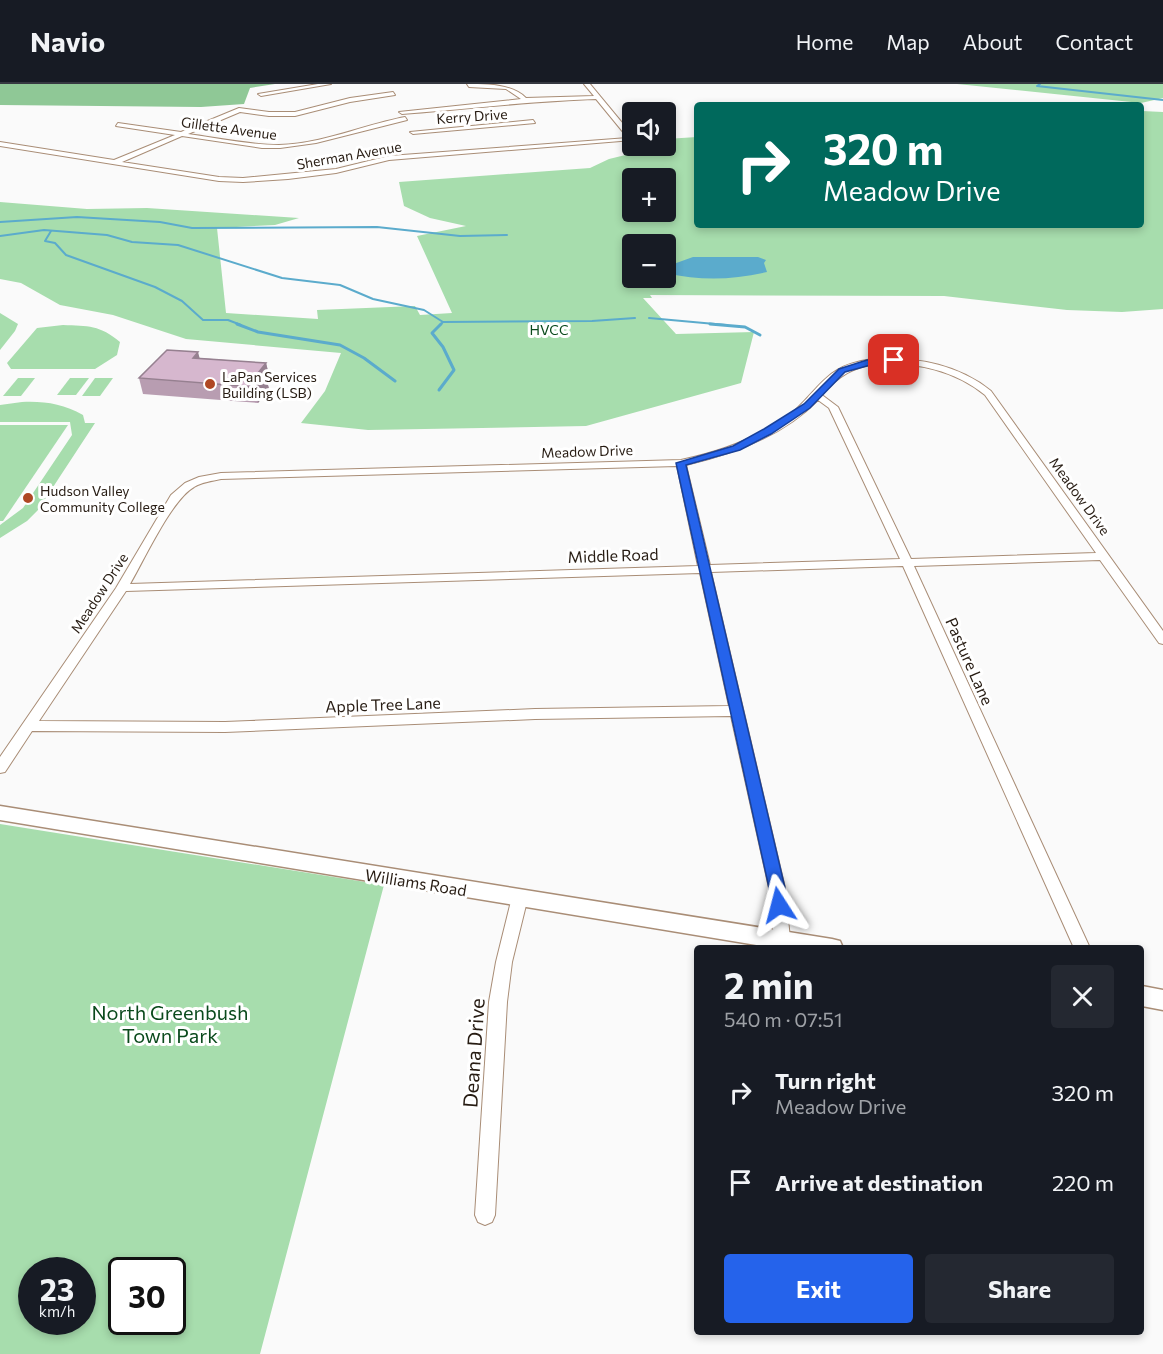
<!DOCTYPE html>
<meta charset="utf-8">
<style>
:root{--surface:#171b24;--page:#242831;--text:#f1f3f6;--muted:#9ea1a6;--line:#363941;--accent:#2563eb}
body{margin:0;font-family:Commissioner,sans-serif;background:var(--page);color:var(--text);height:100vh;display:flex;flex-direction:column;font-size:22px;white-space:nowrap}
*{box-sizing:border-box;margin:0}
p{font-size:20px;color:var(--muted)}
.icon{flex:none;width:33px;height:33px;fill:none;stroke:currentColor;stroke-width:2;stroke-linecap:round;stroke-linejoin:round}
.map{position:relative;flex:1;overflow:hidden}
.details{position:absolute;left:694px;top:861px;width:450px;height:390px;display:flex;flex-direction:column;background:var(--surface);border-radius:6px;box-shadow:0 3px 9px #0003}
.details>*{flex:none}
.top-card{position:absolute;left:694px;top:18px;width:450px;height:126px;border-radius:6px;box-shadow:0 3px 9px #0003;background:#00695c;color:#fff;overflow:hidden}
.controls{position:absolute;left:622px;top:18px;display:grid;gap:12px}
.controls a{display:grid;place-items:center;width:54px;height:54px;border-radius:6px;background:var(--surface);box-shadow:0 3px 9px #0003;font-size:30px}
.speed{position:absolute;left:18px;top:1173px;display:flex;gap:12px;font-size:30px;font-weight:700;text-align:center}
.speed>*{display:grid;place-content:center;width:78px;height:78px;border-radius:50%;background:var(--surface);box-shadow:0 3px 9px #0003;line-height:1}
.speed small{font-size:15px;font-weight:400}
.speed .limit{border:3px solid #111;border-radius:9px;background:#fff;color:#111}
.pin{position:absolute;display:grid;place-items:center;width:51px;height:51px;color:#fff;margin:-26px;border-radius:12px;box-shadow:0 3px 9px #0006}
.me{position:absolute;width:66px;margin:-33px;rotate:351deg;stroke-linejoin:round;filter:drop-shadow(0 0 4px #0008)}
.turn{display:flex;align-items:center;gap:21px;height:126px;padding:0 30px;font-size:27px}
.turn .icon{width:78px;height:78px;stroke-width:2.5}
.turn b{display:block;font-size:42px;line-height:51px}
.round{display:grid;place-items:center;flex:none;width:63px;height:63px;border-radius:6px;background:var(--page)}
.overview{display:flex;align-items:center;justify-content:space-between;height:102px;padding:0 30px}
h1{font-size:36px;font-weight:700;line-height:45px}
.cta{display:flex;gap:12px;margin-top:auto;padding:12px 30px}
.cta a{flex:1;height:69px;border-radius:6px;background:var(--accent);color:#fff;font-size:24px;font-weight:700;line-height:69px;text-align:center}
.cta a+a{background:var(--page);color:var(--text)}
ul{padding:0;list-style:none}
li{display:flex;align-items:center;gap:18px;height:90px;padding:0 30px}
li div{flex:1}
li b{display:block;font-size:22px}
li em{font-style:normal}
header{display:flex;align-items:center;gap:36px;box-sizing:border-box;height:84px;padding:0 30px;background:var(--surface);border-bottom:2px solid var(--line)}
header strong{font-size:28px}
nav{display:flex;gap:33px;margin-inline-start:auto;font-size:21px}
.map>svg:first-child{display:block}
</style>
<header>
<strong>Navio</strong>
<nav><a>Home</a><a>Map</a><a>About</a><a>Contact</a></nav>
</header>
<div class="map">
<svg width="1163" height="1270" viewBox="0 0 1163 1270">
<rect width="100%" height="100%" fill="#fafafa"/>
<g fill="#a7ddad" fill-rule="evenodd">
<path d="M 957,0 L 1163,0 L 1163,14 L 1141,19 Z"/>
<path d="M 1142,27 L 1163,28 L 1163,225 L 1122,228 L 1067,226 L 944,212 L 650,211 L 652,214 L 643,214 L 676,250 L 754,248 L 741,299 L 586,342 L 368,346 L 301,339 L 325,307 L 341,269 L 186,255 L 113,231 L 60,221 L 21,199 L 0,195 L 0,118 L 87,125 L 147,124 L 299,134 L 275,141 L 217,144 L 226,229 L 318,235 L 317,226 L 415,222 L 420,231 L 452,229 L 417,152 L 466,142 L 430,134 L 404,122 L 399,98 L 590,84 L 609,75 L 646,66 L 643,62 L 666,62 L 666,55 L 697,53 L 698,141 L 1142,141 ZM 633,94 L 666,94 L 666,128 L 633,128 ZM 633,160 L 666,160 L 666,194 L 633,194 Z"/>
<path d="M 0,229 L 18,240 L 15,247 L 0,266 Z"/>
<path d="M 63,241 C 88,242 100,241 120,258 L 117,271 L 95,285 L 11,285 L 7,279 L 37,244 Z"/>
<path d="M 18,294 L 35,294 L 21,312 L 3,312 Z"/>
<path d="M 70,294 L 89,294 L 76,311 L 57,311 Z"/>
<path d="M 95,294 L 113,294 L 100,312 L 82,312 Z"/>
<path d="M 22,318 C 45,317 63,320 83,331 L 85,339 L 95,339 L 38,426 L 27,437 L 0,454 L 0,441 L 23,424 L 72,351 L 70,338 L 0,338 L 0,321 Z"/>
<path d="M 0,341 L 68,341 L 3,437 L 0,437 Z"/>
<path d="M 0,740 L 384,801 L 260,1270 L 0,1270 ZM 32,1186 L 82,1186 L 82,1238 L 32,1238 ZM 122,1186 L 172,1186 L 172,1238 L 122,1238 Z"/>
</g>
<path fill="#8fc896" d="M 0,0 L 275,0 L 250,4 L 244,20 L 201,23 L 0,21 Z"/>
<path fill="#5babcc" d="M 693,173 L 758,173 L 766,176 L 764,179 L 767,188 C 732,196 701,197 666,189 L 668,182 Z"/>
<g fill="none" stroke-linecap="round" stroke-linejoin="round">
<g stroke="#5babcc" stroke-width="2">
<path d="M 1040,0 L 1037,2 L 1163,16"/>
<path d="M 0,138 L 77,133 L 160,138 L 192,144 L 377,143 L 460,152 L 507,151"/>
<path d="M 51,147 L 45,157 L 55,159 L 66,171 L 155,203 L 182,217 L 203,236 L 228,236 L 241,241"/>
<path d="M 0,152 L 44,146 L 107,151 L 132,158 L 178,161 L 282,194 L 340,201 L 373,215 L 424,226 L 443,238 L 592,237 L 635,234"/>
<path d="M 649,234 L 726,241"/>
<path d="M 440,241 L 443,238"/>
</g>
<g stroke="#5babcc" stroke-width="3">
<path d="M 237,240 L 258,248 L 340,261 L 364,274 L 395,297"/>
<path d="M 710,240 L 745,243 L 760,251"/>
<path d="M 439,306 L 454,286 L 443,263 L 432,249 L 441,240"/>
</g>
<defs>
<g id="street">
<path d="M 318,0 L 331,0 L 261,12 L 258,10 Z"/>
<path d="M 467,0 C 487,0 512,0 526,14 L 594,12 L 584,0 L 590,0 L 633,52 L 633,56 L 389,76 L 336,89 L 288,95 L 243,98 L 219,97 L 0,62 L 0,58 L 114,76 L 175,51 L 116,42 L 118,39 L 181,48 L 239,24 L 269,28 L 295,28 L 350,14 L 393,8 L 395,11 L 350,18 L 295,32 L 269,32 L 240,28 L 188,50 C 218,54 249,61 279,61 C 322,60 363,41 405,33 L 407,36 L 316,59 L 280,64 L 262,64 L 182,52 L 122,78 L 219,93 L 243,94 L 336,85 L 389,72 L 628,54 L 596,15 C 531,17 467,25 402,30 L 399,28 L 521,15 L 506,5 L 469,3 Z"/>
<path d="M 533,36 L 535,39 L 413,50 L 410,48 Z"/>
<path d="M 879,274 C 920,274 959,281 991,307 L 1163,547 L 1163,560 L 1159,559 L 1100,476 L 914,482 L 1090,864 L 1074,864 L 903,482 L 711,488 L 785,804 L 790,855 L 788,860 L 782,862 L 776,860 L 774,855 L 769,804 L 731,632 L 535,635 L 225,648 L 32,647 L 5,688 L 0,689 L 0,673 L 116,504 L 171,411 L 185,399 L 199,393 L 221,389 L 681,376 C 719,368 756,355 788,332 C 807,318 819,296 839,285 C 851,278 866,276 879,274 ZM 879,279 C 918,279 954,286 985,311 L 1096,469 L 911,475 L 838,323 L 822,311 C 839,291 854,283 879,279 ZM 818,316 L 829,324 L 900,475 L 710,481 L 686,381 C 734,370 783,352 818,316 ZM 677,382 L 698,482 L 130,500 C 144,476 172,415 194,403 C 202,398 212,397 221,395 ZM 700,489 L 729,622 L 535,625 L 225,638 L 39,637 L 126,507 Z"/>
<path d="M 520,807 L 526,808 L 528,813 L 512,878 L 507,918 L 495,1131 L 492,1138 L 485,1141 L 478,1138 L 475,1131 L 489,918 L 496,878 L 512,813 L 514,808 Z"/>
</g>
<g id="secondary">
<path d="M 0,722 L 832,855 L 840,857 L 843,864 L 774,864 L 0,736 Z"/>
<path d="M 1142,902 L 1163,906 L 1163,926 L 1142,922 Z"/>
</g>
</defs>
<use href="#street" stroke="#a98d76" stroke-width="2"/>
<use href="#secondary" stroke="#a98d76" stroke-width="3"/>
<use href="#street" fill="#fff" fill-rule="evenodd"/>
<use href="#secondary" fill="#fff" fill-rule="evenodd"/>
</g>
<path fill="#b89db1" d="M 200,274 L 266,279 L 270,295 L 267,297 L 269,305 L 258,319 L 143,310 L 139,294 Z"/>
<g fill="#968090">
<path d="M 198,268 L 202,283 L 193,274 Z"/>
<path d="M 266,279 L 270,295 L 267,297 L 269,305 L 258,319 L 255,303 L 258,289 Z"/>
</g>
<path fill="#d6b7ce" stroke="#968090" stroke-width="1.5" d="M 167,266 L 198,268 L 193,274 L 266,279 L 258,289 L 266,289 L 255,303 L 139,294 Z"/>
<path fill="#2563eb" stroke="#184099" stroke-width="1.5" d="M 894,274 L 898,276 L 897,278 L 867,282 L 845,288 L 810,324 L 771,350 L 740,366 L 686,381 L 785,804 L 787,821 L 785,826 L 779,828 L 773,826 L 769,804 L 676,379 L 733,362 L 764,345 L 804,320 L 839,285 L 867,276 Z"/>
<g fill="#af4824" stroke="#fff" stroke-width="2">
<circle cx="210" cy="300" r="6"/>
<circle cx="28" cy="414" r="6"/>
</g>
<g text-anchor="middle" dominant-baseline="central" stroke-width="6" stroke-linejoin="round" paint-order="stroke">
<g font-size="14" fill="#271c13" stroke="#fff">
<text transform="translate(472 32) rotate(-4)">Kerry Drive</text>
<text transform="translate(229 44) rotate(8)">Gillette Avenue</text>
<text transform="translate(349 71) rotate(-10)">Sherman Avenue</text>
<text transform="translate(587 367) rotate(-2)">Meadow Drive</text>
<text transform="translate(1080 412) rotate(54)">Meadow Drive</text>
<text transform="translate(99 509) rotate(-57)">Meadow Drive</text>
</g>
<g font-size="14" fill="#0a4a1c" stroke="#fff">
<text x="549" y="245">HVCC</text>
</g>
<g font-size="14" fill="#271c13" stroke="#fff" text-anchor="start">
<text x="222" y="292">LaPan Services<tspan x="222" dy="16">Building (LSB)</tspan></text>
<text x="40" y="406">Hudson Valley<tspan x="40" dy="16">Community College</tspan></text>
</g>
<g font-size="16" fill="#271c13" stroke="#fff">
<text transform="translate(613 471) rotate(-2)">Middle Road</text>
<text transform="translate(970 577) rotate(66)">Pasture Lane</text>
<text transform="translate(383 620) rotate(-2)">Apple Tree Lane</text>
<text transform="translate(416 798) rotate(9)">Williams Road</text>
</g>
<g font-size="20" fill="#0a4a1c" stroke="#fff">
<text x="170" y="928">North Greenbush<tspan x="170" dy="23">Town Park</tspan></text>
</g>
<g font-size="20" fill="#271c13" stroke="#fff">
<text transform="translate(473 969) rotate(-86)">Deana Drive</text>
</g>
</g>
</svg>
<div class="controls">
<a><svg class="icon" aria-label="sound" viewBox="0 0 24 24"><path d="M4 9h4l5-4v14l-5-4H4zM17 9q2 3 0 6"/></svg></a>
<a>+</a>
<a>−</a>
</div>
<div class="speed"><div>23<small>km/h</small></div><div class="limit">30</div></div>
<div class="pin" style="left:894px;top:276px;background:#d93025"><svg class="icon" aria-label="arrive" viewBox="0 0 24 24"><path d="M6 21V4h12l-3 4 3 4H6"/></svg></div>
<svg class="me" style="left:779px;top:821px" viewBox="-20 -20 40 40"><path d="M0-17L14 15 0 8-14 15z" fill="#2563eb" stroke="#fff" stroke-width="4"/></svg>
<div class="top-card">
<div class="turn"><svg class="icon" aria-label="right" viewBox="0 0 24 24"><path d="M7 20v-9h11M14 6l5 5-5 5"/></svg><div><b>320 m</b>Meadow Drive</div></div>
</div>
<section class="details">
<div class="overview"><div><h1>2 min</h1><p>540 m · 07:51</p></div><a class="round"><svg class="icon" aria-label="close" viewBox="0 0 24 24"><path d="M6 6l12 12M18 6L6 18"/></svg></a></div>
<ul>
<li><svg class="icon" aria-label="right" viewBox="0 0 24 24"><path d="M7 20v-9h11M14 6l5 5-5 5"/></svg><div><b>Turn right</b><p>Meadow Drive</p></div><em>320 m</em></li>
<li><svg class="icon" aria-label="arrive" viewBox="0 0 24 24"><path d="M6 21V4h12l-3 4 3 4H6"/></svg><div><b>Arrive at destination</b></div><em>220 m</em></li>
</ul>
<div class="cta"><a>Exit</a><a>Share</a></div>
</section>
</div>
